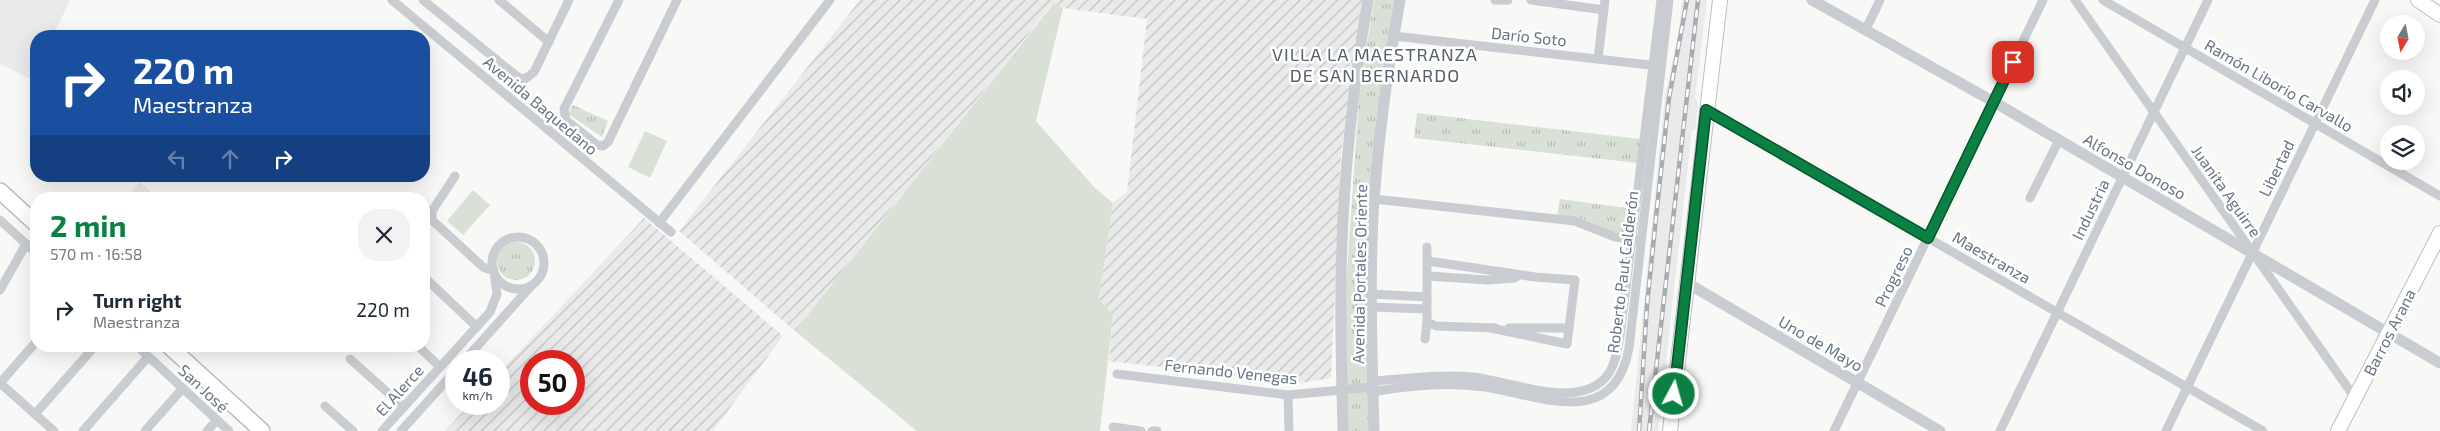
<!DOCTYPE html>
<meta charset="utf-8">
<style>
:root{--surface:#fff;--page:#f2f2f3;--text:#1f2937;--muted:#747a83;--accent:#0b8043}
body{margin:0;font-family:"Exo 2",sans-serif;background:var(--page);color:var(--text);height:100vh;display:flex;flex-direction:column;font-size:19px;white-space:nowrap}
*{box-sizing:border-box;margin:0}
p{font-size:16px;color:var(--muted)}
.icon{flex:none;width:28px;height:28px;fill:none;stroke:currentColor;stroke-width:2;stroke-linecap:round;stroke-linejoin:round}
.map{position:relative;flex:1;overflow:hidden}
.panel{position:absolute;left:30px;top:192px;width:400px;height:160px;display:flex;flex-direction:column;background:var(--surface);border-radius:20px;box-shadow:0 5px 20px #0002}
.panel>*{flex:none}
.banner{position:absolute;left:30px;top:30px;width:400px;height:152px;border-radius:20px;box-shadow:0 5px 20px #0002;background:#1a4fa0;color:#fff;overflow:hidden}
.needle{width:32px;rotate:190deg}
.buttons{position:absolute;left:2380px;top:15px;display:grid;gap:10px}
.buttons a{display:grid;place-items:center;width:45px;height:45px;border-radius:50%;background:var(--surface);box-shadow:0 5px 20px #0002;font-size:25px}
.speed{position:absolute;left:445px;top:350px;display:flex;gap:10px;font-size:25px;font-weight:700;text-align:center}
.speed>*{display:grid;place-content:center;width:65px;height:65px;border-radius:50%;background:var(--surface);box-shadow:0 5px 20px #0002;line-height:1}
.speed small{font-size:12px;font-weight:400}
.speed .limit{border:8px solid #d22;background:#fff;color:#111}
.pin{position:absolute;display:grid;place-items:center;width:42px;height:42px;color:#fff;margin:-21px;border-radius:10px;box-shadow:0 2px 8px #0006}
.me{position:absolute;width:55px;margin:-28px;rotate:6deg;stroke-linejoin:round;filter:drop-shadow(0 0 4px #0008)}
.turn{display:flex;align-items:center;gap:18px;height:105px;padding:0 20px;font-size:22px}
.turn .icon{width:65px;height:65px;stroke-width:2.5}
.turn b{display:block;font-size:35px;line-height:42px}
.lanes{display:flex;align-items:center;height:48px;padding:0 20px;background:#0003;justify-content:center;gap:25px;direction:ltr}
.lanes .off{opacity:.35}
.round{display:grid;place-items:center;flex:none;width:52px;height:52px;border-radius:20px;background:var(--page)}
.head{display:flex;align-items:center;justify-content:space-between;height:85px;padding:0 20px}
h1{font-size:30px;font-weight:700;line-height:38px;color:var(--accent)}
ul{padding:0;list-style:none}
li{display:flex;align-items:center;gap:15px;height:65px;padding:0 20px}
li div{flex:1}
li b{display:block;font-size:19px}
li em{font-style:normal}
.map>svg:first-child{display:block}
</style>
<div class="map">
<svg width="2440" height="431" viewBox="0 0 2440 431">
<defs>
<pattern id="industrial-furrows" width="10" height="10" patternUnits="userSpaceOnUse" patternTransform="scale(1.25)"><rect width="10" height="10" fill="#e9eae9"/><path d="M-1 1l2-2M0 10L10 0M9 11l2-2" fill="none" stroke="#c1c2c3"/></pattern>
<pattern id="grass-tufts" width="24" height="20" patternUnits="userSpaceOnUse" patternTransform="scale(1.25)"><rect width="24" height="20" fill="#d9e1d7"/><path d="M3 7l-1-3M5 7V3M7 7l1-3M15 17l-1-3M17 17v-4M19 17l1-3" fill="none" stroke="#b4bbb4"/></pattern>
</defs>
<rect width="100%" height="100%" fill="#f8f9f6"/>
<g fill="#e9eae9">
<path d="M 0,0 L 70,0 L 53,36 L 36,36 L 36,72 L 33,80 L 0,64 Z"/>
<path d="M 1682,0 L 1707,0 L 1695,99 L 1697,99 L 1698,106 L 1695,130 L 1692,130 L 1658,431 L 1631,431 L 1665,96 L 1678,37 Z"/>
<path d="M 140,182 L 158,199 L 125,199 Z"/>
</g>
<g fill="url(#industrial-furrows)" fill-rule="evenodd">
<path d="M 860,0 L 1363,0 L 1341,151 L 1331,378 L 1299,383 L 1109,361 L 1113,316 L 1099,298 L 1113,203 L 1127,192 L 1147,19 L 1063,8 L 1052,4 L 795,331 L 679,231 Z"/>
<path d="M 644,218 L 783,336 L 713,431 L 445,431 L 470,404 L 499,404 L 499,373 ZM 531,361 L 574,361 L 574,404 L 531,404 Z"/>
</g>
<g fill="url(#grass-tufts)">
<path d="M 1374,0 L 1396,0 L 1380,110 L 1372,431 L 1346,431 L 1344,316 L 1347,272 L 1359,98 Z"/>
<path d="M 573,105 L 608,121 L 602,137 L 568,114 Z"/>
<path d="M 1417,113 L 1641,139 L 1638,163 L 1414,138 Z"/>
<path d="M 1560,199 L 1627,208 L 1624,233 L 1621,235 L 1583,219 L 1557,216 Z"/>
<circle cx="516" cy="261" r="19"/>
</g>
<g fill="#d9e1d7">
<path d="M 1053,4 L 1063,8 L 1036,121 L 1095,188 L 1113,203 L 1099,298 L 1113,316 L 1100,431 L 917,431 L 795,331 Z"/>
<path d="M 645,131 L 667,141 L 650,178 L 628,167 Z"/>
<path d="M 473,190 L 490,205 L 463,235 L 447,221 Z"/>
</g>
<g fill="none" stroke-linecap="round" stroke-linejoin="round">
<defs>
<g id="secondary">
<path d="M 2418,0 L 2440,15"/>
<path d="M 1670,431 L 1720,0"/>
<path d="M 2338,431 L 2440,233"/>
</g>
<g id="primary">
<path d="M 0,191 L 36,224"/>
<path d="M 169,346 L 262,431"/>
</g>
</defs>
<use href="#secondary" stroke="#bbbfc4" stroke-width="16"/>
<use href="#primary" stroke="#babdc2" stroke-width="18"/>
<g stroke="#c9ccd0" stroke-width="9">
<path d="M 392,0 L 671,232"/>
<path d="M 423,0 L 519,78 L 525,79 L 534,72 L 569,0"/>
<path d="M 499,0 L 549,42"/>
<path d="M 619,0 L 564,109 L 566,120 L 597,145 L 603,146 L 608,142 L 677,0"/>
<path d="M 1495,0 L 1508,0"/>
<path d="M 1531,0 L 1604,10"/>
<path d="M 2075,0 L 2355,398"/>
<path d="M 2103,0 L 2440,196"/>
<path d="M 1866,29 L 1880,0"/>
<path d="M 1394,36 L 1659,66"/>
<path d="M 1598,59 L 1605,0"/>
<path d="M 1706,110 L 2263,431"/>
<path d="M 455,176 L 432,211 L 432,220 L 483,267 L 488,269 L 493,268"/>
<path d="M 2030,198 L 2059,140"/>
<path d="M 1374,199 L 1575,221 L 1615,237 L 1638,240"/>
<path d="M 0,220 L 36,253"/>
<path d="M 659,223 L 830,0"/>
<circle cx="518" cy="263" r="26"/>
<path d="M 1427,247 L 1427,322 L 1436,326 L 1496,328"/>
<path d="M 1428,261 L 1535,277 L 1575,280 L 1567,344 L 1491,328"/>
<path d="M 1428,276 L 1487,280 L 1515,278"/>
<path d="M 424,277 L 477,327"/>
<path d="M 0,290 L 26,244"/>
<path d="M 1372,294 L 1427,297"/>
<path d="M 1372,307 L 1425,309"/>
<path d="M 1509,328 L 1569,328"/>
<path d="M 1425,339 L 1427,322"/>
<path d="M 137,346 L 229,431"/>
<path d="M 418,346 L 440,367"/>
<path d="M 350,359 L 404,407"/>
<path d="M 464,361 L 532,285"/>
<path d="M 1117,374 L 1288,395 L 1373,387 L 1377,381 C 1409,378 1441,374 1473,377 C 1512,381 1582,413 1609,373 C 1616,362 1618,348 1620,336 L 1661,0"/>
<path d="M 0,383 L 54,431"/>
<path d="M 0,383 L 36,342"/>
<path d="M 1373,387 L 1378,391 C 1412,385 1451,382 1485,387 C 1541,396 1614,431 1629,348 L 1669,0"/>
<path d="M 1288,395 L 1289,431"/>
<path d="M 325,406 L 353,431"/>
<path d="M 35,414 L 95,346"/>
<path d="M 1113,427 L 1141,431"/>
<path d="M 83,431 L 148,357"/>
<path d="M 145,431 L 183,388"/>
<path d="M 207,431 L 217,420"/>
<path d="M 382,431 L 490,312 L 497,294 L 494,272"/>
<path d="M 401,431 L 456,370"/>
<path d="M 1152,431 L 1157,431"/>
<path d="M 1834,431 L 2043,0"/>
<path d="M 2000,431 L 2208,0"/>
<path d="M 2166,431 L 2375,0"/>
</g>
<g stroke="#c9ccd0" stroke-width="11">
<path d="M 1812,0 L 1994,102 L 2440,363"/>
<path d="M 1687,283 L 1940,431"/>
<path d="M 1343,431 C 1342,382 1340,332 1341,283 C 1342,188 1352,93 1368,0"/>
<path d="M 1374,431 C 1372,354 1369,276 1374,199 C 1379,133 1388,66 1400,0"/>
</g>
<use href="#secondary" stroke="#fff" stroke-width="14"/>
<use href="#primary" stroke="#fff" stroke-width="15"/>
<defs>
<g id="rail">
<path d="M 1639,431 L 1647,305 L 1657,208 L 1669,98 L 1687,0"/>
<path d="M 1649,431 L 1698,0"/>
</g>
</defs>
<use href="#rail" stroke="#a7acb3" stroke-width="4.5"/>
<use href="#rail" stroke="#fff" stroke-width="2.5" stroke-dasharray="8" stroke-linecap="butt"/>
</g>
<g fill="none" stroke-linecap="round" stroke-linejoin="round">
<defs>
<path id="route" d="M 1674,394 L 1706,110 L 1928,238 L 2013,62"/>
</defs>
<use href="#route" stroke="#07532c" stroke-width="12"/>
<use href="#route" stroke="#0b8043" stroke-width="9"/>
</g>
<g text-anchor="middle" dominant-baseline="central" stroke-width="5" stroke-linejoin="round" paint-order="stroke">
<g font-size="16" fill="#677588" stroke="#fff">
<text transform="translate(1529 36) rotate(6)">Darío Soto</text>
<text transform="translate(2279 85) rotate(30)">Ramón Liborio Carvallo</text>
<text transform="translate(541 105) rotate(40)">Avenida Baquedano</text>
<text transform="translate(2135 166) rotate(30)">Alfonso Donoso</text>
<text transform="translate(2276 168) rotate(-64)">Libertad</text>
<text transform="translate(2227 191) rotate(55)">Juanita Aguirre</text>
<text transform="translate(2090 209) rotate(-64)">Industria</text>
<text transform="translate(1992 257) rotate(30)">Maestranza</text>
<text transform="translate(1622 272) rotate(-83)">Roberto Paut Calderón</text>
<text transform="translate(1359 274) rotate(-89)">Avenida Portales Oriente</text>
<text transform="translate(1893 276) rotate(-64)">Progreso</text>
<text transform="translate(2389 332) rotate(-63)">Barros Arana</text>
<text transform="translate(1821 343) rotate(30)">Uno de Mayo</text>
<text transform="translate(1231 371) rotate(6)">Fernando Venegas</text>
<text transform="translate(204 388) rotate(43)">San José</text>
<text transform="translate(399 390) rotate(-48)">El Alerce</text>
</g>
<g font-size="18" letter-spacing="1" fill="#555f6d" stroke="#fff">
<text x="1375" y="54">VILLA LA MAESTRANZA<tspan x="1375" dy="21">DE SAN BERNARDO</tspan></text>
</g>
</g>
</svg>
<div class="buttons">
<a><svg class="needle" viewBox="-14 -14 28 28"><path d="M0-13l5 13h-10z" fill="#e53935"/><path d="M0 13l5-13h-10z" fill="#747a83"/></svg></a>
<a><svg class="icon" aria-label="sound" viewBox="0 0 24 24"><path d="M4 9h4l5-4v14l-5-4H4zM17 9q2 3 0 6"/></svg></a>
<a><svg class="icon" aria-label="layers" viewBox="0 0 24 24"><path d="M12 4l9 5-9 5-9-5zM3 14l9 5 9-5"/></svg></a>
</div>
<div class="speed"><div>46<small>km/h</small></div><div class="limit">50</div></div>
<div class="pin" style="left:2013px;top:62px;background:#d93025"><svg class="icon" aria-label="arrive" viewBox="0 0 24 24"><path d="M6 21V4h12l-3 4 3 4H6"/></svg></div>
<svg class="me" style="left:1674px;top:394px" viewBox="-20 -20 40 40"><circle r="17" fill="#0b8043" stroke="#fff" stroke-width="3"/><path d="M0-11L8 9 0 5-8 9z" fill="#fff"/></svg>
<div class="banner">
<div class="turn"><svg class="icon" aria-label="right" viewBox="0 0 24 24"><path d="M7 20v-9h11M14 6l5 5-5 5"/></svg><div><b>220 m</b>Maestranza</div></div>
<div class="lanes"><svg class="icon off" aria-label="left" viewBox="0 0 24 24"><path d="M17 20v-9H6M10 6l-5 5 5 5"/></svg><svg class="icon off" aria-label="ahead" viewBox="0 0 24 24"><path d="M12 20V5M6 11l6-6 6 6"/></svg><svg class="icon" aria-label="right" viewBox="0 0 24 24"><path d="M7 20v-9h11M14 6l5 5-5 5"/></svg></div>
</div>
<section class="panel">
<div class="head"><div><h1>2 min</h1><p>570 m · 16:58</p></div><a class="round"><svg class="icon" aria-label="close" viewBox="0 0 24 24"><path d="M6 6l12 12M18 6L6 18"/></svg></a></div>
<ul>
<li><svg class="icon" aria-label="right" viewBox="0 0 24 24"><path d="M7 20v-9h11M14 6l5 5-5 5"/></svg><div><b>Turn right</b><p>Maestranza</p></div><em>220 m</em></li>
</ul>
</section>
</div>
